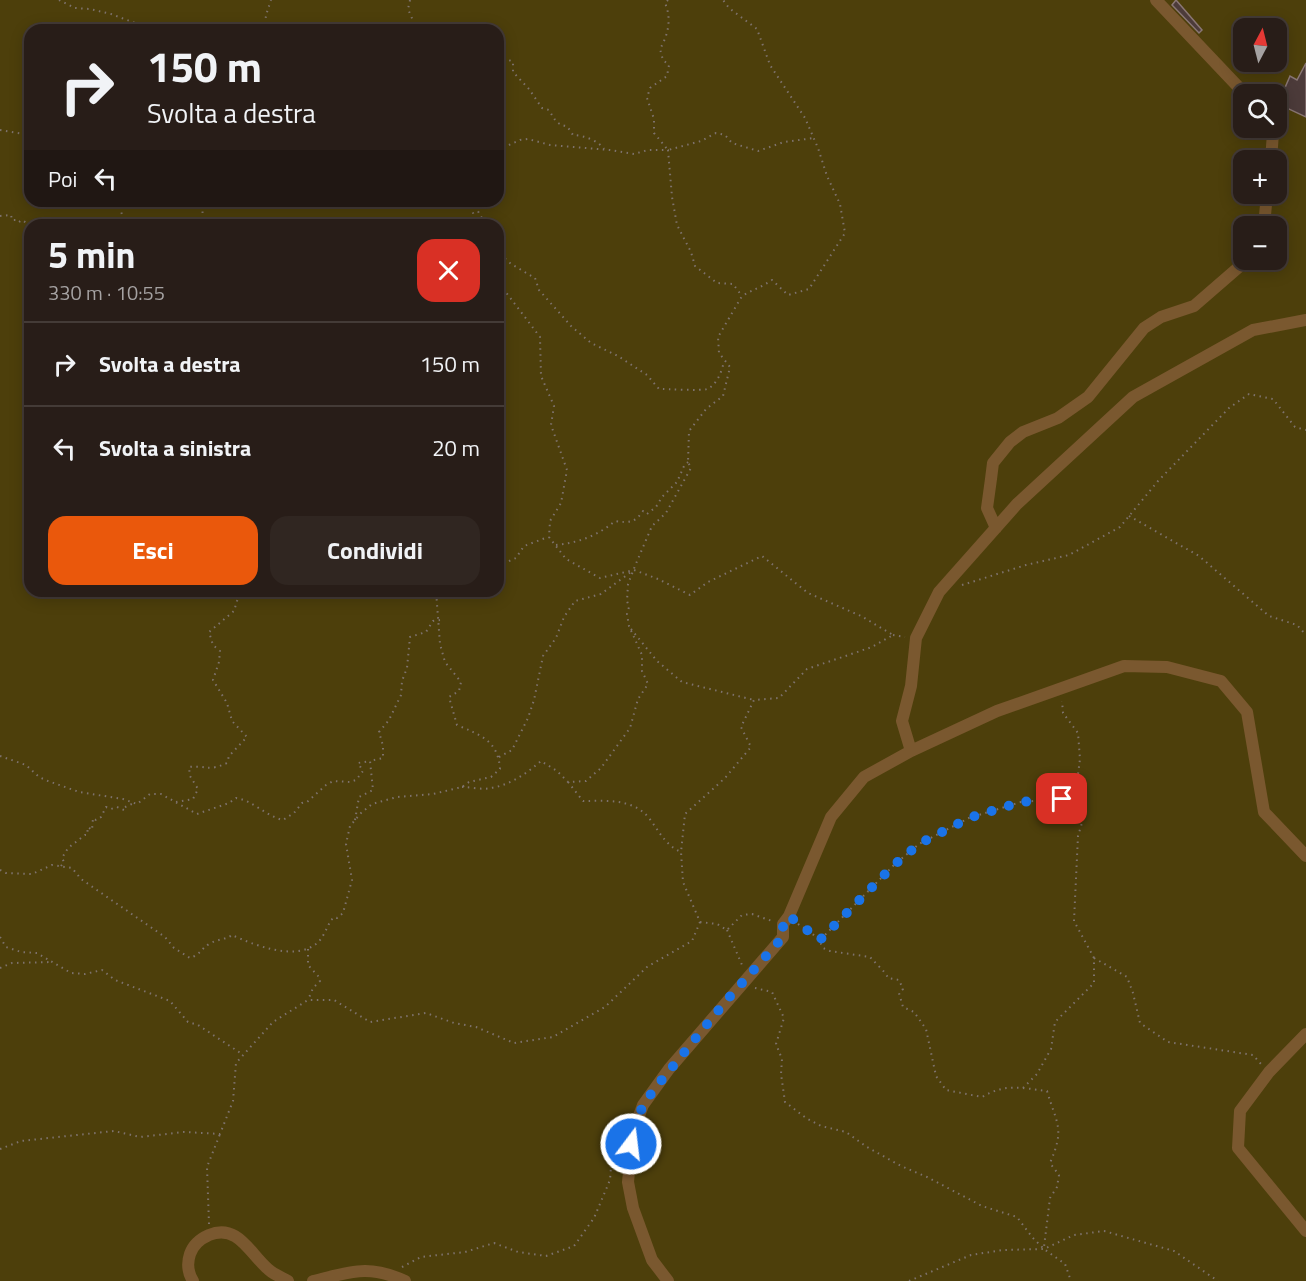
<!DOCTYPE html>
<html lang="it">
<meta charset="utf-8">
<style>
:root{--surface:#281d18;--page:#302621;--text:#f1f3f6;--muted:#a5a2a2;--line:#443b37;--accent:#ea580c}
body{margin:0;font-family:"Titillium Web",sans-serif;background:var(--page);color:var(--text);height:100vh;display:flex;flex-direction:column;font-size:22px;white-space:nowrap}
*{box-sizing:border-box;margin:0}
p{font-size:20px;color:var(--muted)}
.icon{flex:none;width:33px;height:33px;fill:none;stroke:currentColor;stroke-width:2;stroke-linecap:round;stroke-linejoin:round}
.map{position:relative;flex:1;overflow:hidden}
.sheet{position:absolute;left:24px;top:219px;width:480px;height:378px;display:flex;flex-direction:column;background:var(--surface);border-radius:18px;box-shadow:0 3px 15px #0003,0 0 0 2px var(--line)}
.sheet>*{flex:none}
.top-card{position:absolute;left:24px;top:24px;width:480px;height:183px;border-radius:18px;box-shadow:0 3px 15px #0003,0 0 0 2px var(--line);background:#281d18;color:var(--text);overflow:hidden}
.needle{width:39px;rotate:7deg}
.fabs{position:absolute;left:1233px;top:18px;display:grid;gap:12px}
.fabs a{display:grid;place-items:center;width:54px;height:54px;border-radius:12px;background:var(--surface);box-shadow:0 3px 15px #0003,0 0 0 2px var(--line);font-size:30px}
.pin{position:absolute;display:grid;place-items:center;width:51px;height:51px;color:#fff;margin:-26px;border-radius:12px;box-shadow:0 3px 9px #0006}
.me{position:absolute;width:66px;margin:-33px;rotate:15deg;stroke-linejoin:round;filter:drop-shadow(0 0 4px #0008)}
.turn{display:flex;align-items:center;gap:21px;height:126px;padding:0 24px;font-size:27px}
.turn .icon{width:78px;height:78px;stroke-width:2.5}
.turn b{display:block;font-size:42px;line-height:51px}
.then{display:flex;align-items:center;height:57px;padding:0 24px;background:#0003;gap:12px;font-size:22px}
.round{display:grid;place-items:center;flex:none;width:63px;height:63px;border-radius:18px;background:var(--page)}
.headline{display:flex;align-items:center;justify-content:space-between;height:102px;padding:0 24px}
h1{font-size:36px;font-weight:700;line-height:45px}
.primary-button{display:flex;gap:12px;margin-top:auto;padding:12px 24px}
.primary-button a{flex:1;height:69px;border-radius:18px;background:var(--accent);color:#fff;font-size:24px;font-weight:700;line-height:69px;text-align:center}
.primary-button a+a{background:var(--page);color:var(--text)}
ul{padding:0;list-style:none}
li{display:flex;align-items:center;gap:18px;height:84px;padding:0 24px;border-top:2px solid var(--line)}
li div{flex:1}
li b{display:block;font-size:22px}
li em{font-style:normal}
.map>svg:first-child{display:block}
</style>
<div class="map">
<svg width="1306" height="1281" viewBox="0 0 1306 1281">
<rect width="100%" height="100%" fill="#352720"/>
<path fill="#4d3f0b" fill-rule="evenodd" d="M 0,0 L 1306,0 L 1306,1281 L 0,1281 ZM 1244,28 L 1276,28 L 1276,62 L 1244,62 ZM 30,30 L 498,30 L 498,201 L 30,201 ZM 1244,94 L 1276,94 L 1276,128 L 1244,128 ZM 1244,160 L 1276,160 L 1276,194 L 1244,194 ZM 30,225 L 498,225 L 498,591 L 30,591 ZM 1244,226 L 1276,226 L 1276,260 L 1244,260 Z"/>
<path fill="#4c3b3a" stroke="#897674" stroke-width="1.5" d="M 1176,0 L 1202,30 L 1199,33 L 1172,5 Z
M 1306,63 L 1306,117 L 1278,104 L 1290,76 L 1297,80 Z"/>
<g fill="none" stroke-linecap="round" stroke-linejoin="round">
<path stroke="#7e726c" stroke-width="2" stroke-dasharray="1.5 4.5" stroke-linecap="butt" d="M 59,0 L 75,8 L 90,9 L 111,14 L 135,23 L 143,30
M 410,0 L 408,9 L 417,30
M 668,0 L 665,3 C 672,19 668,35 660,49 L 663,60 L 669,65 L 667,76 L 650,88 L 647,98 L 654,119 L 654,133 L 668,150 L 701,141 L 716,133 L 725,135 L 732,143 L 758,151 L 784,142 L 814,138
M 266,30 C 264,17 267,13 271,0
M 498,62 L 507,59 L 513,62 L 513,72 L 529,89 L 542,108 L 549,110 C 554,118 556,125 567,126 L 573,135 C 583,135 599,141 604,149
M 0,130 L 30,135
M 498,150 L 520,140 L 528,139 L 550,145 L 610,150 L 634,154 L 648,150 L 668,150 L 672,197 L 677,225 L 691,252 L 695,266 L 717,283 L 733,284 L 742,296
M 118,201 L 125,225
M 469,201 L 477,225
M 472,201 L 486,225
M 0,216 L 11,215 L 12,220 L 17,220 L 19,222 L 22,220 L 30,225
M 31,225 L 37,225
M 202,225 L 203,201
M 498,249 L 502,256 L 511,264 L 535,278 L 539,290 L 571,326 L 591,343 L 618,356 L 647,375 L 659,389 C 667,389 702,391 707,389 C 717,385 722,371 724,361
M 1129,516 L 1199,556 L 1269,616 L 1297,625 L 1306,635
M 556,545 C 578,543 599,535 615,521 C 629,523 635,523 643,511 L 647,514 L 656,507 L 662,497 L 677,482 L 684,466 L 688,462
M 498,566 L 516,558 L 524,546 L 548,537
M 962,585 L 1026,565 L 1069,555 L 1120,527 L 1158,481 L 1229,408 L 1249,394 L 1273,399 L 1295,427 L 1306,430
M 631,629 L 657,661 L 682,682 L 754,700
M 893,635 L 905,637
M 0,756 L 26,765 L 39,777 L 48,781 L 79,792 L 123,799 L 137,804 L 150,794 L 161,794 L 197,814 L 229,803 L 236,798 C 252,800 266,816 283,820 L 294,813 L 302,803 L 307,802 L 326,785 L 333,781 L 350,782 L 356,780 L 363,771 L 358,763 L 370,761
M 499,757 L 512,750 L 528,718 L 534,700 L 543,656 L 556,638 L 564,617 L 575,601 L 601,594 L 631,572
M 568,782 L 583,801 C 605,801 633,798 649,818 C 659,831 665,845 681,852
M 462,787 C 471,787 482,790 491,788 C 510,785 526,774 541,761 L 557,771 L 568,782 L 586,781 L 601,768 L 630,728 L 638,699 L 648,684 L 642,671 L 642,655 L 629,626 L 627,614 L 629,607 L 627,601 L 628,584 L 635,566 L 652,526 L 666,513 L 691,468 L 688,462 L 689,431 L 706,409 L 723,396 L 730,367 L 719,353 L 718,337 L 742,296 C 752,290 762,287 772,280 L 788,295 L 809,289 L 845,233 L 840,204 L 827,176 L 818,148 L 805,118 L 770,65 L 757,29 L 729,8 L 723,0
M 176,802 L 193,799 L 198,789 L 190,776 L 189,767 C 206,765 208,772 227,763 L 229,756 L 247,737 L 232,721 L 227,703 L 213,680 L 219,662 L 220,651 L 213,645 L 209,632 L 234,611 L 240,591
M 355,820 L 359,797 L 373,790 L 370,761 L 383,758 L 383,746 L 379,732 L 389,720 L 401,695 L 402,681 L 407,668 L 410,637 L 426,632 L 433,621 L 440,620
M 61,866 L 64,862 L 62,858 L 68,848 L 85,835 L 87,835 L 88,827 L 92,830 L 93,818 L 96,820 L 101,817 L 106,807 L 111,809 L 117,807 L 124,810 L 123,808 L 134,803
M 0,870 L 6,873 L 32,874 L 52,865 L 72,868 L 81,879 L 165,937 L 174,948 L 190,958 C 201,954 201,949 209,944 C 217,939 225,940 232,935 C 254,945 294,961 316,944 C 323,939 327,927 331,920 L 335,917 L 337,918 L 343,913 L 352,880 L 346,844 L 350,826 L 361,813 L 372,804 L 397,797 L 433,794 L 462,787 L 469,782 L 491,777 L 500,769 C 498,740 480,735 457,725 L 449,697 L 459,691 L 461,682 L 445,662 L 440,644 L 436,591
M 700,922 L 717,924 L 727,930 L 742,915 L 752,914 L 772,921
M 798,924 C 809,931 818,936 823,948 L 830,951 L 870,957 C 876,964 885,971 888,978 L 899,980 L 903,989 L 899,993 L 903,1007 L 914,1012 L 926,1029 L 936,1076 L 946,1090 L 982,1097 C 1006,1083 1021,1088 1047,1091 C 1057,1125 1065,1128 1050,1163 L 1059,1175 L 1057,1187 L 1050,1198 L 1044,1247
M 727,930 L 742,965
M 0,937 L 6,947 L 21,952 L 37,953 L 71,973 L 85,974 L 102,970 L 115,980 L 170,1001 L 188,1022 L 198,1025 L 242,1054
M 821,939 L 894,865 L 919,844 L 969,818 L 1021,802 L 1062,799 L 1085,813
M 308,949 L 308,965 L 319,977 L 320,981 L 313,988 L 308,1000
M 1094,958 L 1127,977 L 1133,993 L 1140,1023 L 1168,1042 L 1253,1055 L 1261,1064
M 0,968 L 12,963 L 53,962
M 755,988 L 772,992 L 784,1018 L 776,1044 L 782,1059 L 781,1074 L 785,1102 L 806,1118 L 821,1126 L 846,1132 L 867,1147 L 901,1166 L 927,1177 L 982,1206 L 1017,1217 L 1032,1237 L 1044,1249 L 1065,1264 L 1071,1281
M 1023,1088 L 1037,1074 L 1051,1049 L 1055,1022 L 1094,983 L 1094,958 L 1074,921 L 1078,836 L 1085,813 L 1076,790 L 1080,759 L 1078,733 L 1063,713 L 1062,701
M 0,1149 L 21,1141 L 114,1131 L 140,1137 L 184,1132 L 220,1134 L 233,1101 L 236,1063 L 273,1022 L 308,1000 L 334,1000 L 370,1022 L 426,1013 L 454,1023 L 476,1027 L 514,1043 L 553,1037 L 605,1007 L 647,967 L 692,941 L 700,922 L 683,882 L 681,852 L 685,814 L 725,778 L 751,747 L 741,727 L 754,700 L 779,698 L 807,669 L 872,647 L 893,635 L 861,616 L 808,593 L 762,556 L 708,582 L 690,595 L 658,579 L 634,570 L 600,578 L 566,559 L 549,537 L 550,521 L 561,503 L 567,470 L 551,425 L 554,406 L 541,376 L 540,337 L 505,291 L 498,279
M 209,1224 L 207,1167 L 220,1134
M 402,1267 L 421,1257 L 465,1252 L 494,1243 L 518,1252 L 546,1256 L 574,1246 L 594,1218 L 610,1180 L 612,1153 L 620,1134
M 909,1281 L 971,1255 L 1003,1250 L 1044,1249 L 1074,1235 L 1104,1231 L 1174,1251 L 1218,1281"/>
<path stroke="#7a582f" stroke-width="12" d="M 1156,0 L 1245,94
M 1270,128 L 1273,133 L 1271,160
M 1264,226 L 1267,194
M 996,528 L 987,508 L 991,479 L 993,463 L 1010,442 L 1023,432 L 1058,418 L 1088,397 L 1144,328 L 1161,317 L 1194,306 L 1247,260
M 911,751 L 902,721 L 911,686 L 916,638 L 939,592 L 1017,504 L 1133,397 L 1253,330 L 1306,320
M 1306,1034 L 1269,1072 L 1240,1111 L 1238,1148 L 1306,1231
M 193,1281 C 188,1273 187,1263 190,1254 C 193,1245 200,1239 209,1235 C 238,1223 250,1254 268,1269 C 273,1274 281,1277 288,1281
M 313,1281 C 351,1272 368,1264 405,1281
M 668,1281 L 652,1260 L 633,1208 L 628,1182 L 633,1132 L 643,1105 L 669,1069 L 783,937 L 783,924 L 789,916 L 831,817 L 864,777 L 911,751 L 997,711 L 1124,666 L 1167,667 L 1221,681 L 1247,712 L 1264,812 L 1306,856"/>
</g>
<g fill="none" stroke-linecap="round" stroke-linejoin="round">
<path stroke="#1a73e8" stroke-width="10" stroke-dasharray="0 18" d="M 631,1144 L 633,1132 L 643,1105 L 656,1087 L 726,1001 L 783,937 L 783,924 L 789,916 L 820,940 L 894,865 L 919,844 L 969,818 L 1021,802 L 1062,799"/>
</g>
</svg>
<div class="fabs">
<a><svg class="needle" viewBox="-14 -14 28 28"><path d="M0-13l5 13h-10z" fill="#e53935"/><path d="M0 13l5-13h-10z" fill="#a5a2a2"/></svg></a>
<a><svg class="icon" aria-label="search" viewBox="0 0 24 24"><circle cx="10" cy="10" r="6"/><path d="M15 15l6 6"/></svg></a>
<a>+</a>
<a>−</a>
</div>
<div class="pin" style="left:1062px;top:799px;background:#d93025"><svg class="icon" aria-label="arrive" viewBox="0 0 24 24"><path d="M6 21V4h12l-3 4 3 4H6"/></svg></div>
<svg class="me" style="left:631px;top:1144px" viewBox="-20 -20 40 40"><circle r="17" fill="#1a73e8" stroke="#fff" stroke-width="3"/><path d="M0-11L8 9 0 5-8 9z" fill="#fff"/></svg>
<div class="top-card">
<div class="turn"><svg class="icon" aria-label="right" viewBox="0 0 24 24"><path d="M7 20v-9h11M14 6l5 5-5 5"/></svg><div><b>150 m</b>Svolta a destra</div></div>
<div class="then">Poi<svg class="icon" aria-label="left" viewBox="0 0 24 24"><path d="M17 20v-9H6M10 6l-5 5 5 5"/></svg></div>
</div>
<section class="sheet">
<div class="headline"><div><h1>5 min</h1><p>330 m · 10:55</p></div><a class="round" style="background:#d93025;color:#fff"><svg class="icon" aria-label="close" viewBox="0 0 24 24"><path d="M6 6l12 12M18 6L6 18"/></svg></a></div>
<ul>
<li><svg class="icon" aria-label="right" viewBox="0 0 24 24"><path d="M7 20v-9h11M14 6l5 5-5 5"/></svg><div><b>Svolta a destra</b></div><em>150 m</em></li>
<li><svg class="icon" aria-label="left" viewBox="0 0 24 24"><path d="M17 20v-9H6M10 6l-5 5 5 5"/></svg><div><b>Svolta a sinistra</b></div><em>20 m</em></li>
</ul>
<div class="primary-button"><a>Esci</a><a>Condividi</a></div>
</section>
</div>
